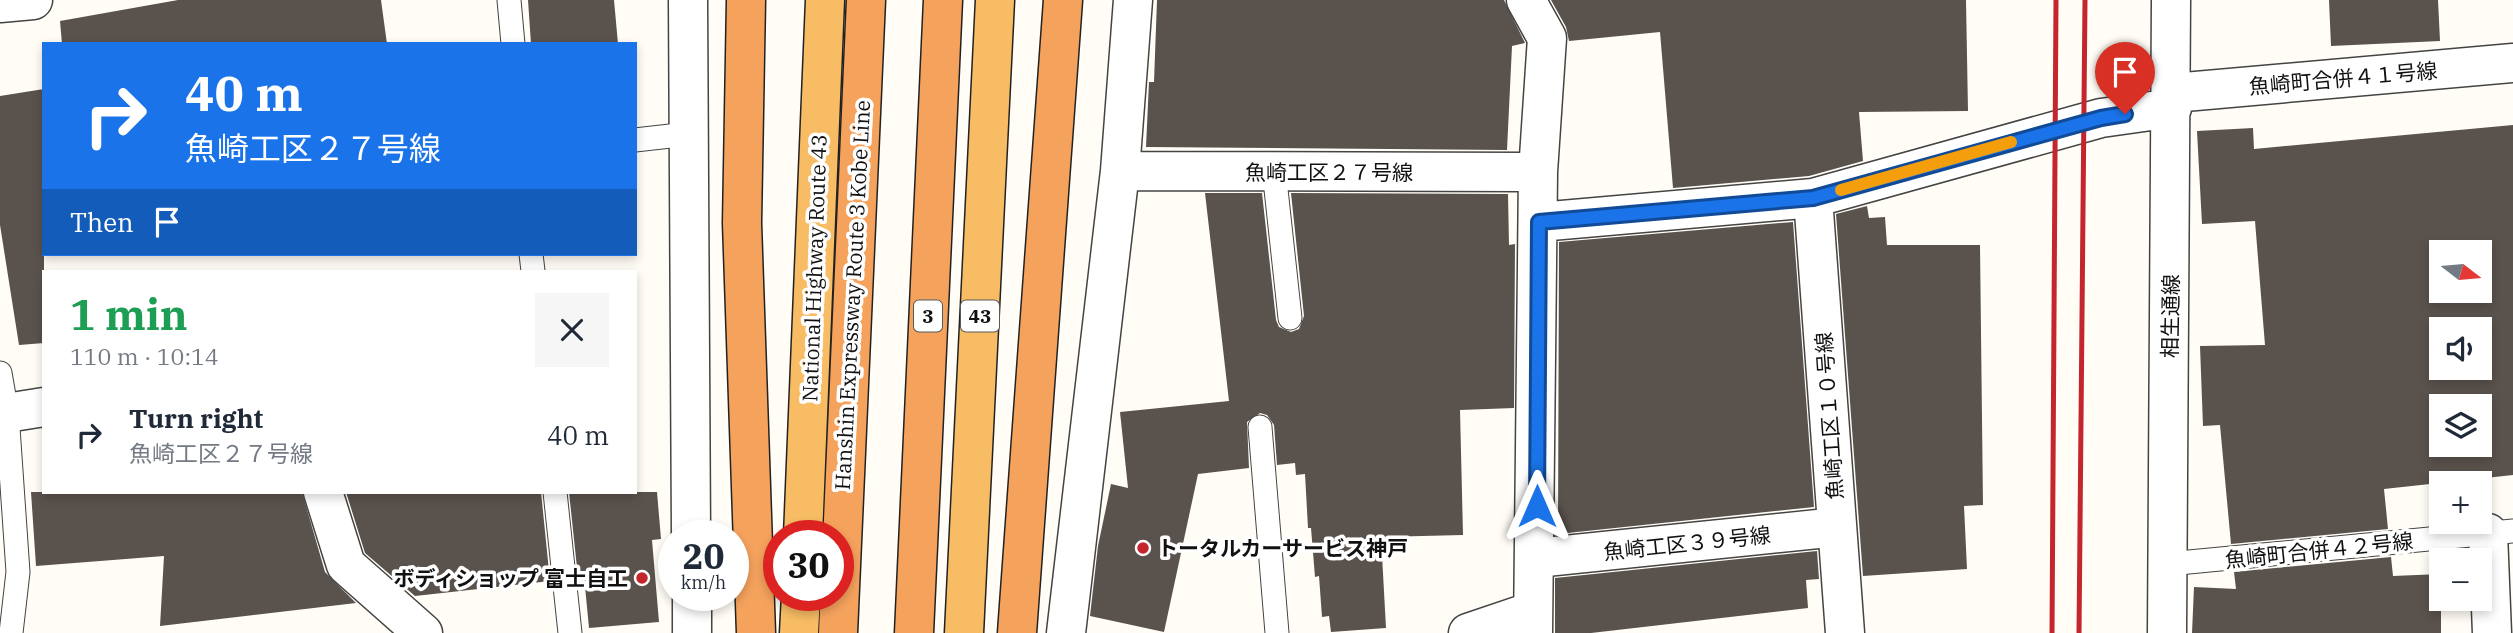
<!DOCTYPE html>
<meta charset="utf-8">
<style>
:root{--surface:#fff;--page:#f6f6f7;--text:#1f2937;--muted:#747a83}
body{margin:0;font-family:"IBM Plex Serif","Noto Sans JP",serif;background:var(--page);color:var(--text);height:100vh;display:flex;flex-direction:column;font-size:26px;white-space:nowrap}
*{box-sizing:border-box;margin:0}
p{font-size:23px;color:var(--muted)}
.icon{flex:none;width:38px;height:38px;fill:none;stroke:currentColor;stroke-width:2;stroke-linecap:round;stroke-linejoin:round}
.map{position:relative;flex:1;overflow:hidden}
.panel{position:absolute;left:42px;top:270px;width:595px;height:224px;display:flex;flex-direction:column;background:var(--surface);border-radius:0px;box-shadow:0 4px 10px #0003}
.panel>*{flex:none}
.hud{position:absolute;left:42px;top:42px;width:595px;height:214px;border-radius:0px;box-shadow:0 4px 10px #0003;background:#1a73e8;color:#fff;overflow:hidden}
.needle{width:46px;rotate:106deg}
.fabs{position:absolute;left:2429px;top:240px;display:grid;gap:14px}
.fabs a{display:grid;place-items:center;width:63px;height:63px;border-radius:0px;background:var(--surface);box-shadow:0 4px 10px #0003;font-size:35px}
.speed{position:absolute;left:658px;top:520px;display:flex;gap:14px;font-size:35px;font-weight:700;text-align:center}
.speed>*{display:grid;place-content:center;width:91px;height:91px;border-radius:50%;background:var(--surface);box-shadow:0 4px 10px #0003;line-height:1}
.speed small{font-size:18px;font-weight:400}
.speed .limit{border:10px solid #d22;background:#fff;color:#111}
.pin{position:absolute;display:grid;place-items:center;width:60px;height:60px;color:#fff;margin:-72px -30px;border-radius:50% 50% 50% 0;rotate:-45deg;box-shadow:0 0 7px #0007}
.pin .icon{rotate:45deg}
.me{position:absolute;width:77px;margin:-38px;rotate:0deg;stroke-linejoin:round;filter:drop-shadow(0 0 5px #0008)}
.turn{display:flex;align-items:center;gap:24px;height:147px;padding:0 28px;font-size:32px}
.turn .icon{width:91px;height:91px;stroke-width:2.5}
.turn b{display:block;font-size:49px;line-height:60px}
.then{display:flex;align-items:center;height:66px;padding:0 28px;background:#0003;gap:14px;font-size:26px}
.round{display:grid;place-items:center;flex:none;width:74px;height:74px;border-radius:0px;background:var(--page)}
.summary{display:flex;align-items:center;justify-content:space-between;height:119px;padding:0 28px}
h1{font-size:42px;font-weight:800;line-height:52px;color:#1e9e55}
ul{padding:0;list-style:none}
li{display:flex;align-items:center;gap:21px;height:91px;padding:0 28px}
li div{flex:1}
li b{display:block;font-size:26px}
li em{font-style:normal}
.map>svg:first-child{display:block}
</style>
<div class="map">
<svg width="2513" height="633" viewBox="0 0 2513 633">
<rect width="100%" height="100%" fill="#fffdf5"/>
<path fill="#5a524d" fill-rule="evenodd" d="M 178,0 L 381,0 L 387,44 L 62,44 L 60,21 Z
M 528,0 L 614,0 L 618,44 L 531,44 Z
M 1157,0 L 1504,0 L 1525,43 L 1512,46 L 1507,150 L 1146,147 L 1149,82 L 1154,82 Z
M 1551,0 L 1966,0 L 1968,111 L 1859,112 L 1863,161 L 1809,176 L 1673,188 L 1660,32 L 1569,41 L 1566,27 Z
M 2329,0 L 2438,0 L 2440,41 L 2331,46 Z
M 44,89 L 44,343 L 19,345 L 0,225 L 0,96 Z
M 2513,125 L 2513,475 L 2384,489 L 2388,529 L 2231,544 L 2220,425 L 2203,426 L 2200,346 L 2265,345 L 2255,221 L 2202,224 L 2197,131 L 2253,128 L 2254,149 ZM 2441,252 L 2480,252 L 2480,290 L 2441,290 ZM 2441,329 L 2480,329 L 2480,368 L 2441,368 ZM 2441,406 L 2480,406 L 2480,444 L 2441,444 Z
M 1205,193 L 1262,193 L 1276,320 L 1279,327 L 1291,332 L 1299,329 L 1304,316 L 1291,193 L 1508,194 L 1509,245 L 1515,244 L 1514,408 L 1460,410 L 1463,535 L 1381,537 L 1386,628 L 1331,632 L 1329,616 L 1322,617 L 1319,576 L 1315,577 L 1311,528 L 1308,528 L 1305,474 L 1296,475 L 1295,463 L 1277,465 L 1274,425 L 1267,415 L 1260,413 L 1247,422 L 1249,468 L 1198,474 L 1164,632 L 1090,616 L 1098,546 L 1111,484 L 1128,488 L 1120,412 L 1229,401 Z
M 1867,206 L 1869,218 L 1885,217 L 1887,245 L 1980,245 L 1983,505 L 1964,506 L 1967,569 L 1863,576 L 1836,214 Z
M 1793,222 L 1814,507 L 1558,534 L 1559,242 Z
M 31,492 L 302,492 L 325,572 L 356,603 L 160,626 L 164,556 L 36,566 Z
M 346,492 L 541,492 L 550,581 L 415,596 L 365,553 Z
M 569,492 L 657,492 L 661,539 L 652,540 L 659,622 L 589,628 L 584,576 L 578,577 Z
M 1817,551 L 1819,579 L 1806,580 L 1808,608 L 1591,633 L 1555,633 L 1555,578 Z
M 2391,557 L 2393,576 L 2441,574 L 2441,633 L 2192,633 L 2194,587 L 2236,589 L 2234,572 Z"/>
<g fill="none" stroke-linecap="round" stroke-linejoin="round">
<defs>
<path id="service" d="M 509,0 L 513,44
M 635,140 L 688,134
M 1274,171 L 1290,318
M 531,254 L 533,271
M 0,373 L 7,413 L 18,572 L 11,633
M 1260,427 L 1277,633
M 555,492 L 570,633
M 2168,564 L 2513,531"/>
<path id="minor" d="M 688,0 L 691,536
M 1526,0 L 1547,38 L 1538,172 L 1533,633
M 0,3 L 33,0
M 2173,93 L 2513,63
M 1120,171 L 1538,172
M 1813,198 L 1845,633
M 1539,222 L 1813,198 L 2101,118 L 2172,108
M 0,414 L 44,407
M 323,492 L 346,565 L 423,633
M 2488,533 L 2492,633
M 1536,558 L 1837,527
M 692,595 L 692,633
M 1066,633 L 1120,171 L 1133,0
M 1468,633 L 1533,611
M 2167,633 L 2171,0"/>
<path id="trunk" d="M 803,536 L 825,0
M 799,633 L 801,595
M 964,633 L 995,0"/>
<path id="motorway" d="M 746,0 L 742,223 L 756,633
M 838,633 L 866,0
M 914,633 L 943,0
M 1017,633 L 1063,0"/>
</defs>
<use href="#service" stroke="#444" stroke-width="25"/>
<use href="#minor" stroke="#444" stroke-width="41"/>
<use href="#trunk" stroke="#222" stroke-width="41"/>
<use href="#motorway" stroke="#222" stroke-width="41"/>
<use href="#service" stroke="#fff" stroke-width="23"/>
<use href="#minor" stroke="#fff" stroke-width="38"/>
<use href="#trunk" stroke="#f7bc64" stroke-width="38"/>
<use href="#motorway" stroke="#f5a25d" stroke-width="38"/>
<path stroke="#c4262e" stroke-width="5" d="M 2052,633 L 2056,0
M 2079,633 L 2085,0"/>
</g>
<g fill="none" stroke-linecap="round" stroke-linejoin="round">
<defs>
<path id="route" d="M 1537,506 L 1539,222 L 1813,198 L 2101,118 L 2125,114"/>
</defs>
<use href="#route" stroke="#114b97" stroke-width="18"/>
<use href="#route" stroke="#1a73e8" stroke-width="12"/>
<path stroke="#f59e0b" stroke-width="12" d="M 1841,190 L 2011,142"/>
</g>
<g fill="#c4262e" stroke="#fff" stroke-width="2.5">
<circle cx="1143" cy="548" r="7"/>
<circle cx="642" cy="578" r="7"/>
</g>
<g text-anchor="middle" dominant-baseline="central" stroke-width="7" stroke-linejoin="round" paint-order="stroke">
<g fill="#fff" stroke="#585858" stroke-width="2">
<rect x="914" y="300.5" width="28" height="31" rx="5"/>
<rect x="961" y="300.5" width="38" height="31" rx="5"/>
</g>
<g font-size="19" font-weight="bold" fill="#111">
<text x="928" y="316">3</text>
<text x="980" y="316">43</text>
</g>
<g font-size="21" fill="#111" stroke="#fff">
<text transform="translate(2343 78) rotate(-5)">魚崎町合併４１号線</text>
<text x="1329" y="172">魚崎工区２７号線</text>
<text transform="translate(814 268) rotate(-88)">National Highway Route 43</text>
<text transform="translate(852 295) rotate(-87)">Hanshin Expressway Route 3 Kobe Line</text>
<text transform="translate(2170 316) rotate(-89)">相生通線</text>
<text transform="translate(1829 416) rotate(-94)">魚崎工区１０号線</text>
<text transform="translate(1687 543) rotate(-6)">魚崎工区３９号線</text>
<text transform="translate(2319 550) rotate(-6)">魚崎町合併４２号線</text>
</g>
<g font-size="21" font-weight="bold" fill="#111" stroke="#fff" text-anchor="start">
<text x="1157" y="548">トータルカーサービス神戸</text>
<text x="628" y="578" text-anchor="end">ボディショップ 富士自工</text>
</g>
</g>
</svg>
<div class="fabs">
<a><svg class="needle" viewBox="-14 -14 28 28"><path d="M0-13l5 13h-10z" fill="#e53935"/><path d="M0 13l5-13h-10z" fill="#747a83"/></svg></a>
<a><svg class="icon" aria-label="sound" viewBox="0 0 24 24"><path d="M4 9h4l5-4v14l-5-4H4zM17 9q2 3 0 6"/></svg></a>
<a><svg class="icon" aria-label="layers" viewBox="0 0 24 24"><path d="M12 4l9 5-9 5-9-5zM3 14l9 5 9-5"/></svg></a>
<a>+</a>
<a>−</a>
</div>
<div class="speed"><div>20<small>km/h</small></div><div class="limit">30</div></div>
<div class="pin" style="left:2125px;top:114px;background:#d93025"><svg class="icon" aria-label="arrive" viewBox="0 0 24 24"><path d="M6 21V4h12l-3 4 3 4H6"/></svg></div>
<svg class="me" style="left:1537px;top:506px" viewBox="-20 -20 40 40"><path d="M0-17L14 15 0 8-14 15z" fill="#1a73e8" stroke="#fff" stroke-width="4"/></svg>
<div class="hud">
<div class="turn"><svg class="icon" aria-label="right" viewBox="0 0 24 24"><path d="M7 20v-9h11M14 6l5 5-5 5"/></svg><div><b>40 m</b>魚崎工区２７号線</div></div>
<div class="then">Then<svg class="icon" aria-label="arrive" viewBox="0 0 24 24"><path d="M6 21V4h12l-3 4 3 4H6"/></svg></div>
</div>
<section class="panel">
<div class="summary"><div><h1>1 min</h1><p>110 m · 10:14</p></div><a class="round"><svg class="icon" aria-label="close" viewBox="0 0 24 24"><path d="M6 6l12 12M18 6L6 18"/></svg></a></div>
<ul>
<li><svg class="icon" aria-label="right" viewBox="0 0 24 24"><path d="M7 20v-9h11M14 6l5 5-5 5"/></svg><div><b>Turn right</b><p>魚崎工区２７号線</p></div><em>40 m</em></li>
</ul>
</section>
</div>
